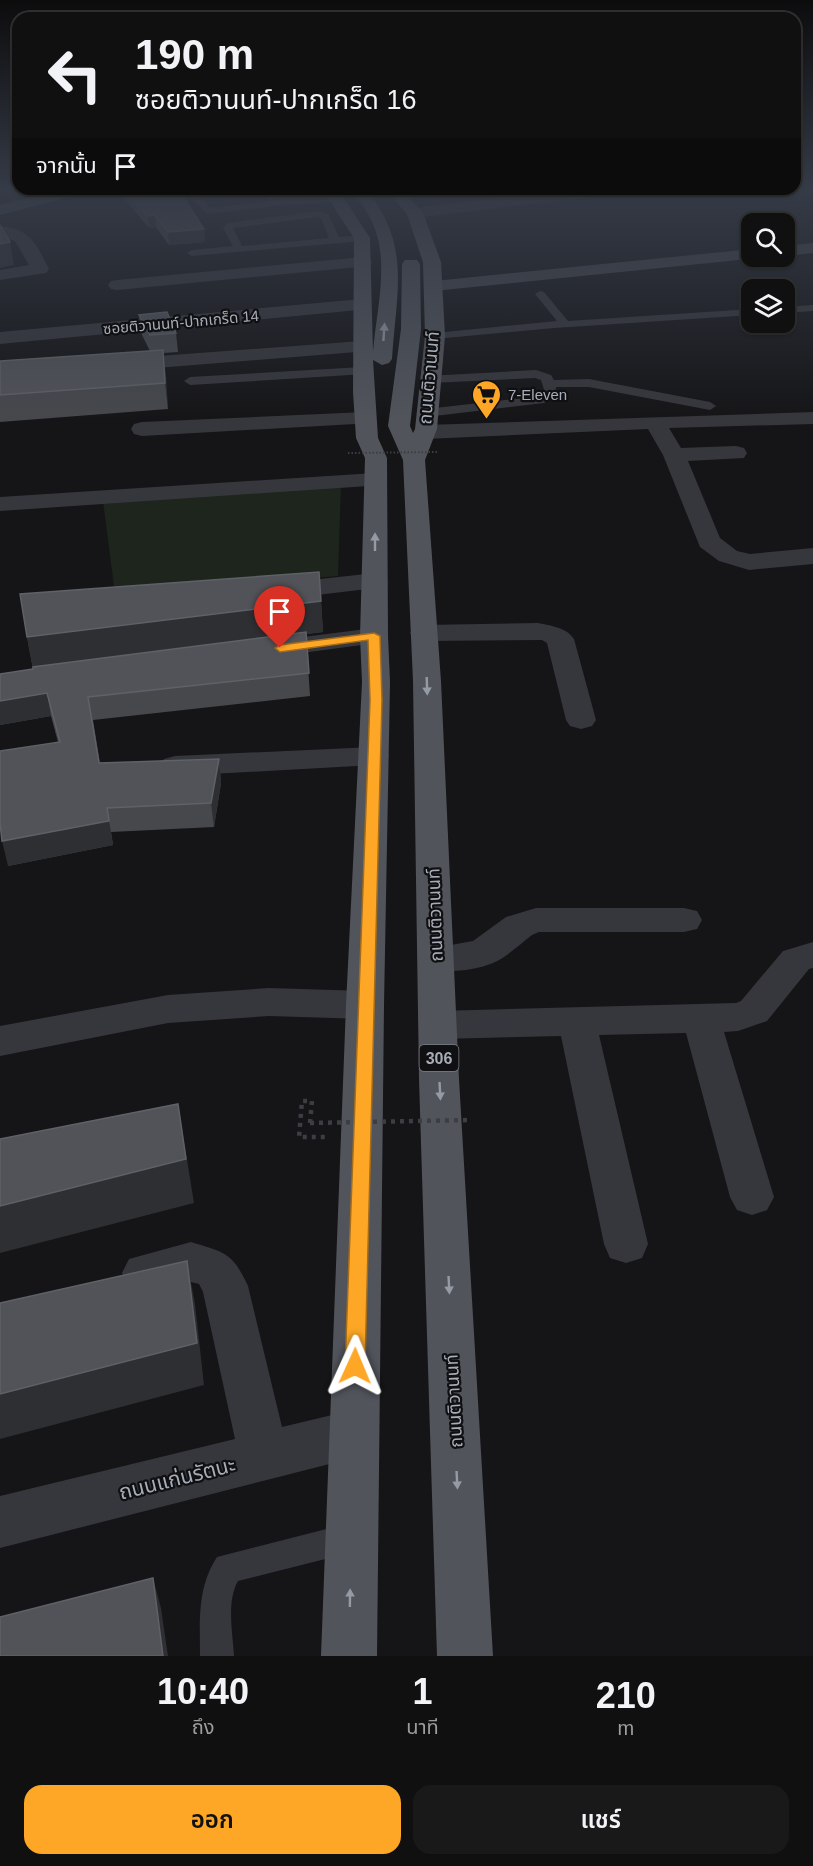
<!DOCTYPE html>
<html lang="th">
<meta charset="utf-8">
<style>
:root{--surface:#101011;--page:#19191a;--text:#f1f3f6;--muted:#9c9d9f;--line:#303031;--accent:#fea726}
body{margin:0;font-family:Helvetica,"Noto Sans Thai",sans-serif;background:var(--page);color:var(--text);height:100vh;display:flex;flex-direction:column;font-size:22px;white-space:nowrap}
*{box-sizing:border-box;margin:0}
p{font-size:20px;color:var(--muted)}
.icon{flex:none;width:33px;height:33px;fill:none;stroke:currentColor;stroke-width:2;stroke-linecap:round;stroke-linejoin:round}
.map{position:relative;height:1656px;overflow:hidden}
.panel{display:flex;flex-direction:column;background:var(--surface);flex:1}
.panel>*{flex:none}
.banner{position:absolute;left:12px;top:12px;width:789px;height:183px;border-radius:18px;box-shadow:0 2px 4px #0004,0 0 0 2px var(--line);background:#101011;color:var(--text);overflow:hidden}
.tools{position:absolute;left:741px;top:213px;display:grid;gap:12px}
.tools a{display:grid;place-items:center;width:54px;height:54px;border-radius:12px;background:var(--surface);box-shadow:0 2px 4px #0004,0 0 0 2px var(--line);font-size:30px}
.pin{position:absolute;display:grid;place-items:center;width:51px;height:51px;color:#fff;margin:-62px -26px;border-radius:50% 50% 50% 0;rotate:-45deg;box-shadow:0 0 6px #0007}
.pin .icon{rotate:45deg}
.me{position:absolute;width:66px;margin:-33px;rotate:1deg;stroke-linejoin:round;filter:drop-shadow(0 0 4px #0008)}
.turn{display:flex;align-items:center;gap:21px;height:126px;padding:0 24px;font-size:27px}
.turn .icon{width:78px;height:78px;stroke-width:2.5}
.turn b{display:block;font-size:42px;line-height:51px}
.then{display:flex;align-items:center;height:57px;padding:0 24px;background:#0003;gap:12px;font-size:22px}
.eta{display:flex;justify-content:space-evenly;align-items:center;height:102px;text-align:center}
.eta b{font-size:36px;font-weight:600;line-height:42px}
.cta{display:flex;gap:12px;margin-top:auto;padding:12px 24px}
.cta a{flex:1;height:69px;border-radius:18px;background:var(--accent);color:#111;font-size:24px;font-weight:600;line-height:69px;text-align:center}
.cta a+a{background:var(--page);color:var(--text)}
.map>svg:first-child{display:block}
</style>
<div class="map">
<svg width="813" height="1656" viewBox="0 0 813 1656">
<rect width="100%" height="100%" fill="#151517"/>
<path fill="#1d251d" d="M 341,484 L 338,576 L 115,594 L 103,501 Z"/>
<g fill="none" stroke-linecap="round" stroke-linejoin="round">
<path stroke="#3c3e43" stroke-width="4.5" stroke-dasharray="4 5" stroke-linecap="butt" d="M 310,1123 L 312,1101 L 302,1101 L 299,1137 L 326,1137"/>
<path fill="#36373c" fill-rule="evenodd" d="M 182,189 L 192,189 L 210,208 L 273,201 L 250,189 L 262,189 L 285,199 L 338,196 L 343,199 L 338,202 L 284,205 L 207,214 Z
M 319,211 L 328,214 L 339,237 L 362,235 L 367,238 L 362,241 L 192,256 L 187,253 L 192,250 L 233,246 L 223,228 L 227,223 ZM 318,217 L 321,218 L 329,238 L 242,246 L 233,228 Z
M 540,291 L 544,292 L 568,321 L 752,309 L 752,315 L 554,328 L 435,339 L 429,336 L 435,333 L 557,321 L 535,294 Z
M 813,305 L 813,311 L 784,313 L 784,307 Z
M 362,367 L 366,368 L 366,374 L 190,385 L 184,381 L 190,377 Z
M 536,370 L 551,375 L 554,380 L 589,379 L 710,402 L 716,406 L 710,410 L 589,387 L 556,387 L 555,397 L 544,403 L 426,417 L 420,413 L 426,409 L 541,396 L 545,393 L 541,380 L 535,378 L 431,383 L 425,379 L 427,376 Z
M 350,1523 L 361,1528 L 366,1539 L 361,1550 L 238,1581 C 226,1602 233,1634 234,1656 L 200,1656 C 200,1620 197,1588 217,1557 Z"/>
<path fill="#36373c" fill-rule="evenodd" d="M 577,189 L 623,189 L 615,194 L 415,218 L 407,213 L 415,208 Z
M 0,226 C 31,229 36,244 49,269 L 46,273 L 0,280 L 0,270 L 29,265 L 15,241 L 0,236 Z
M 363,257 L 369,258 L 372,262 L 369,266 L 117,290 L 111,289 L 108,285 L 111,281 L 117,280 Z
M 362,299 L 369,301 L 371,305 L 369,309 L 0,344 L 0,332 Z
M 362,341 L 369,343 L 372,347 L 369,351 L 119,371 L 112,369 L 109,365 L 112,361 L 119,359 Z
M 365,412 L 373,413 L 376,418 L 373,423 L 142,436 L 134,434 L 131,429 L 134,424 L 142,422 Z
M 813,412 L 813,424 L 669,428 L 681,448 L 736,446 L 744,448 L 747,453 L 744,458 L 688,461 L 720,538 L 737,551 L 750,554 L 813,548 L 813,564 L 749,570 L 719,561 L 700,547 L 663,455 L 648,429 L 425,439 L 417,437 L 414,432 L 417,427 L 425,425 Z
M 375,473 L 383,475 L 387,480 L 383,485 L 0,511 L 0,497 Z
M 375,573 L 384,575 L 388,581 L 384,587 L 275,600 L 266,598 L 262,592 L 266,586 L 275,584 Z
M 538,623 C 551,626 566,627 574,639 L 596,720 L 592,726 L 581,729 L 570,726 L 566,720 L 547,643 L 542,640 L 424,641 L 414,639 L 410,633 L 414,627 L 424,625 Z
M 374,628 L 384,630 L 388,636 L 384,642 L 264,658 L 254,656 L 250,650 L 254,644 L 264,642 Z
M 374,747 L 385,749 L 389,756 L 385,763 L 374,765 L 175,776 L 164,773 L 159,766 L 164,759 L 175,756 Z
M 536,908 L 684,908 L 697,911 L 702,920 L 697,929 L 684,932 L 539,932 L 532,935 C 520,944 507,957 493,963 C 474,971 443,974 423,968 L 418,959 L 423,950 L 473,941 L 506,917 Z
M 813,942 L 813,968 L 809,969 L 767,1021 L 738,1031 L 724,1032 L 774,1197 L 767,1210 L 752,1215 L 737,1210 L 730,1197 L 686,1033 L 599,1035 L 648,1244 L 642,1258 L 626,1263 L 610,1258 L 604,1244 L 561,1036 L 438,1039 L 424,1035 L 419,1025 L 424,1015 L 438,1011 L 736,1003 L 741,1001 L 783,951 Z
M 269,988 L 365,991 L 378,995 L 384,1005 L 378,1015 L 365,1019 L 269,1016 L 168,1023 L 0,1056 L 0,1026 L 168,995 Z
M 191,1242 C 226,1253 232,1252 248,1286 L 282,1427 L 353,1410 L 371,1417 L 378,1434 L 371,1451 L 353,1458 L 0,1548 L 0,1496 L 235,1439 L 203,1292 L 199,1284 L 191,1282 L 145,1293 L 129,1287 L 122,1273 L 129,1259 Z"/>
<path fill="#43464c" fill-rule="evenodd" d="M 813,243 L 813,253 L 784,256 L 784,246 Z
M 752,249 L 752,256 L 758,258 L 434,291 L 428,290 L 425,286 L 428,282 L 434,281 Z"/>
<path fill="#51545b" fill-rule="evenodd" d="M 65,189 L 91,189 L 88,192 L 0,215 L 0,205 Z
M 322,189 L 338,189 L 370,238 L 373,352 C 376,312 390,262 373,224 C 368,211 358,200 350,189 L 366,189 C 412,245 396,293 392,359 L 389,363 L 382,365 L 373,360 L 378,438 L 387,458 L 388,636 L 390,682 L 384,1005 L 377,1656 L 321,1656 L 346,1005 L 362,682 L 360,636 L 365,458 L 356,438 L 353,392 L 354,238 Z
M 385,189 L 401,189 L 423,213 L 441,262 L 445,336 L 437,429 L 425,460 L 441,681 L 459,1079 L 493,1656 L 437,1656 L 419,1079 L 413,681 L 403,460 L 388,426 L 401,329 L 402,264 L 405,260 L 417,260 L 420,264 L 421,329 L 410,426 L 413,433 L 415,429 L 425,336 L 423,262 L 407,214 Z"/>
<path stroke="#3c3e43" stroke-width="2" stroke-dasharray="1.5 2" stroke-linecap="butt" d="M 348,453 L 438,452"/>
<path stroke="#3c3e43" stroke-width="4.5" stroke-dasharray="4 5" stroke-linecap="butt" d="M 310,1123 L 470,1120"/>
</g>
<path fill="#46484c" d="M 118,189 L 178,189 L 204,229 L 205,242 L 169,245 L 156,227 L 149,228 L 119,192 Z
M 139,315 L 176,333 L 178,352 L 163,353 L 168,409 L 0,422 L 0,361 L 150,351 L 141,333 Z
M 321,601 L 323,632 L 306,634 L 310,696 L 93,720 L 100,763 L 219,759 L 221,783 L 214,827 L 111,832 L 113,845 L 8,866 L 58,742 L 51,716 L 0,725 L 0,674 L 33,669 L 27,637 Z"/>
<path fill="#2e2f32" d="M 155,215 L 156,227 L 149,228 L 148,216 Z
M 204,229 L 205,242 L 169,245 L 168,232 Z
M 10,242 L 14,265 L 0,268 L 0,244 Z
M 163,350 L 166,376 L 168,409 L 165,383 Z
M 321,601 L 323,632 L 33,669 L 27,637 Z
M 47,693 L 51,716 L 0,725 L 0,701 Z
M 219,759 L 221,783 L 214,827 L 211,803 Z
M 107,808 L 113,845 L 8,866 L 2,841 Z
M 178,1104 L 194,1203 L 0,1253 L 0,1206 Z
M 187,1261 L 195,1304 L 204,1385 L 0,1439 L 0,1394 Z
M 153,1578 L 161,1608 L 168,1656 L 163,1656 Z"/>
<path fill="#515358" stroke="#5e6167" stroke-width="1.5" d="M 124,189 L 178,189 L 204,229 L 168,232 L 155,215 L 148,216 Z
M 0,225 L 10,242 L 0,244 Z
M 167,312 L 176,333 L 150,335 L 139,315 Z
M 163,350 L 165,383 L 0,395 L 0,361 Z
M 319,572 L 321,601 L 27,637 L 20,594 Z
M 306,632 L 309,673 L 88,697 L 99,763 L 219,759 L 211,803 L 107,808 L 109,821 L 2,841 L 0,823 L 0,751 L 60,742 L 47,693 L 0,701 L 0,674 L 33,669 L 33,667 Z
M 178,1104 L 186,1159 L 0,1206 L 0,1139 Z
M 187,1261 L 197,1343 L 0,1394 L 0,1303 Z
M 153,1578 L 163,1656 L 0,1656 L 0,1617 Z"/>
<defs><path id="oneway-solid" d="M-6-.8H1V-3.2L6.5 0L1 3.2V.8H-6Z" transform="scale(1.5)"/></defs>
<g fill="#959ba5">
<use href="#oneway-solid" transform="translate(384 332) rotate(-86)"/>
<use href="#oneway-solid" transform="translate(375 542) rotate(-90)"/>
<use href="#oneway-solid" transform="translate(427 686) rotate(88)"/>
<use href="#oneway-solid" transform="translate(440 1091) rotate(87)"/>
<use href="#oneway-solid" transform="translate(449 1285) rotate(87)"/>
<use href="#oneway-solid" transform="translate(457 1480) rotate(87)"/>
<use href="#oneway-solid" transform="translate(350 1598) rotate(-89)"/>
</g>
<linearGradient id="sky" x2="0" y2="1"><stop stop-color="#0c0c0d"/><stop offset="0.45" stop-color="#353b47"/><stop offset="1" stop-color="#353b47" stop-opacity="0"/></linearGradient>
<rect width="813" height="421" fill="url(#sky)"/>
<path fill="#fea726" stroke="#a56d19" stroke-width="1.5" d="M 374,633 L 380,636 L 382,700 L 365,1366 L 362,1372 L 355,1375 L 348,1372 L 345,1366 L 370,700 L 368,640 L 280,652 L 275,648 L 280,645 Z"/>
<defs>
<symbol id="supermarket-pin" viewBox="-11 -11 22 30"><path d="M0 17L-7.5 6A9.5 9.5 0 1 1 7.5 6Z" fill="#fea726" stroke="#101012"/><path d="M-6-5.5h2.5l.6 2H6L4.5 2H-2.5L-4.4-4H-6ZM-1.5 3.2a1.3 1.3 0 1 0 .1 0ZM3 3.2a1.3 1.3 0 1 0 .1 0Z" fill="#111"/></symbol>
</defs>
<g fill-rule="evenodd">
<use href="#supermarket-pin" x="470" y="378" width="33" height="45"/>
</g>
<g text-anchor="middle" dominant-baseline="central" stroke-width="4.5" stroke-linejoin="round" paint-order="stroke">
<g font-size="15" fill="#a6adb8" stroke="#101012">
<text transform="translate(181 322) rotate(-5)">ซอยติวานนท์-ปากเกร็ด 14</text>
</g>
<g font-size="15" fill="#a6adb8" stroke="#101012" text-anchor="start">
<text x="508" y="394">7-Eleven</text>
</g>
<rect fill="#101012" stroke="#797e86" stroke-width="1.5" x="419.5" y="1045" width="39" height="26" rx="4.5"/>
<g font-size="16" font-weight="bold" fill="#a6adb8">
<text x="439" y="1058">306</text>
</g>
<g font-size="18" fill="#a6adb8" stroke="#101012">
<text transform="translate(429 378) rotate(-85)">ถนนติวานนท์</text>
<text transform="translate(435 915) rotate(-92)">ถนนติวานนท์</text>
<text transform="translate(454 1401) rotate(-93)">ถนนติวานนท์</text>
</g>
<g font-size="21" fill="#a6adb8" stroke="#101012">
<text transform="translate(177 1478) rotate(-14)">ถนนแก่นรัตนะ</text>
</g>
</g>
</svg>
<div class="tools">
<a><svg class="icon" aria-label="search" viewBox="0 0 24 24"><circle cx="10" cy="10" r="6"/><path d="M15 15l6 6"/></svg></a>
<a><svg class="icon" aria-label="layers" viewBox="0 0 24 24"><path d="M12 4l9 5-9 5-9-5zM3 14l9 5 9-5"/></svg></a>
</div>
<div class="pin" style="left:280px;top:648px;background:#d93025"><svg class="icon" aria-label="arrive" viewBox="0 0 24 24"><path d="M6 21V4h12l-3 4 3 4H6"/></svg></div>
<svg class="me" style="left:355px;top:1366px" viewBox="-20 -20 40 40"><path d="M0-17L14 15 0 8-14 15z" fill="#fea726" stroke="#fff" stroke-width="4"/></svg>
<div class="banner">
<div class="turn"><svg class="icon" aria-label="left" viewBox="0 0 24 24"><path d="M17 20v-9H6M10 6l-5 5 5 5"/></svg><div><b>190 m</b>ซอยติวานนท์-ปากเกร็ด 16</div></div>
<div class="then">จากนั้น<svg class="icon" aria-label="arrive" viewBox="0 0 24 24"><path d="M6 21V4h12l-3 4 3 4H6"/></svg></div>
</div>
</div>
<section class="panel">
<div class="eta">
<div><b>10:40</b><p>ถึง</p></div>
<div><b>1</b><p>นาที</p></div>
<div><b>210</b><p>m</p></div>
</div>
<div class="cta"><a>ออก</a><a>แชร์</a></div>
</section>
